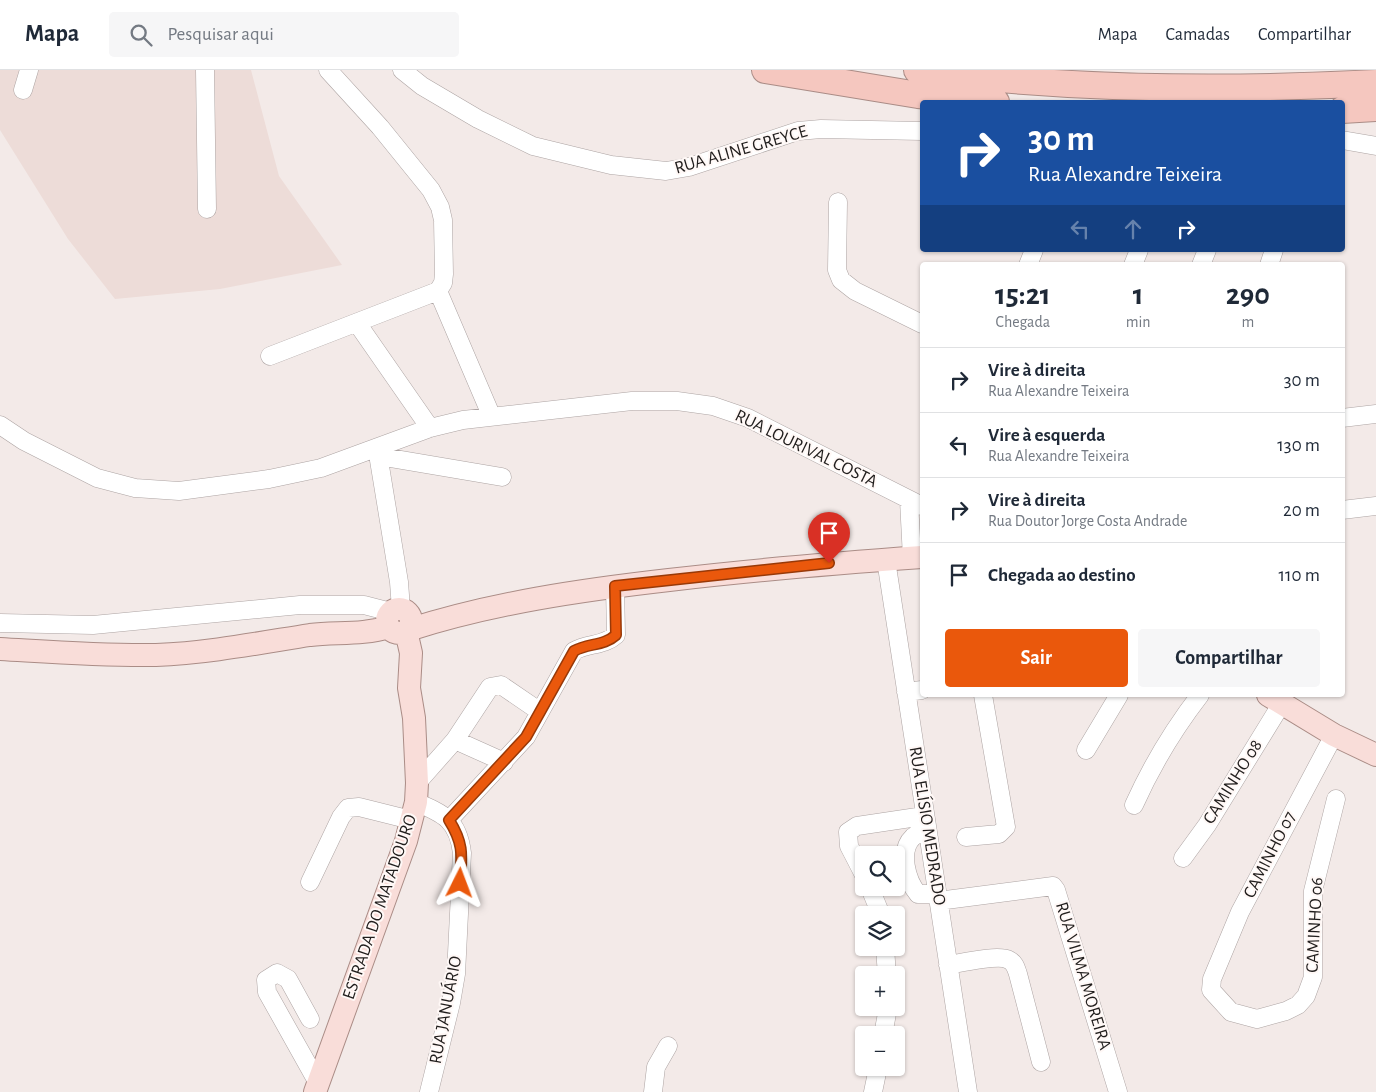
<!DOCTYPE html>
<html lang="pt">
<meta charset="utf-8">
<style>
:root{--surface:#fff;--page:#f6f6f7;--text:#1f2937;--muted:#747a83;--line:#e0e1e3;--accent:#ea580c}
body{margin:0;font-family:"Alegreya Sans",sans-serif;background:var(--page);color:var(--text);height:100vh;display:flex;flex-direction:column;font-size:19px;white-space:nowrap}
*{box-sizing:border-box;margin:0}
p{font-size:16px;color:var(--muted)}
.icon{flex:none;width:28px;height:28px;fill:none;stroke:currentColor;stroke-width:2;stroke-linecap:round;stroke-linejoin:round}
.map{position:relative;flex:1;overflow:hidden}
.details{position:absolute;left:920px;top:192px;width:425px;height:435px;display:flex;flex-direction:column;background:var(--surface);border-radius:5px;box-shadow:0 1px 4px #0004}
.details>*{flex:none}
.banner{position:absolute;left:920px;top:30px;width:425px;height:152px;border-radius:5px;box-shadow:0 1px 4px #0004;background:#1a4fa0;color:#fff;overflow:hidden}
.tools{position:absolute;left:855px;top:776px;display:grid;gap:10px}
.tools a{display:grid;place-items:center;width:50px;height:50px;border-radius:5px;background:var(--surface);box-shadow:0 1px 4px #0004;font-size:25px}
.pin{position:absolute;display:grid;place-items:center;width:42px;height:42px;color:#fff;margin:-51px -21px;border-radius:50% 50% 50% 0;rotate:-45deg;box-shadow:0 0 5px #0007}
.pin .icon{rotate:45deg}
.me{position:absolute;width:55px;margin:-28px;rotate:3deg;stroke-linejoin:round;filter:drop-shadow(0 0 4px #0008)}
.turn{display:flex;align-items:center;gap:18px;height:105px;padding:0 25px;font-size:22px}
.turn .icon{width:65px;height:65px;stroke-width:2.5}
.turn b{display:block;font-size:35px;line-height:42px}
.lanes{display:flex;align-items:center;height:48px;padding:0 25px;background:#0003;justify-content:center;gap:25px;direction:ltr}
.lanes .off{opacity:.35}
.eta{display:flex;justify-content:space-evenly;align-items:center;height:85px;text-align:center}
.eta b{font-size:30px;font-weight:600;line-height:35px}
.primary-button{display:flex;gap:10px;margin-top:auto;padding:10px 25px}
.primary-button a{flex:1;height:58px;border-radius:5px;background:var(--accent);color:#fff;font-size:20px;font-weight:600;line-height:58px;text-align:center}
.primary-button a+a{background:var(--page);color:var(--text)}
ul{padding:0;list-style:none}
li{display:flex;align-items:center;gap:15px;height:65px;padding:0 25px;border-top:1px solid var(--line)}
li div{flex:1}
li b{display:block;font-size:19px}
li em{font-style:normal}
header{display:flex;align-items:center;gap:30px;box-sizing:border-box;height:70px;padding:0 25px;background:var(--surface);border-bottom:1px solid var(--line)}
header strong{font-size:24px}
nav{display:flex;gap:28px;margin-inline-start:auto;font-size:18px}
.search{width:350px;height:45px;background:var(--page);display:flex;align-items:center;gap:12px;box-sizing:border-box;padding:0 18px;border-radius:5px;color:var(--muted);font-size:19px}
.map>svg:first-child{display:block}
</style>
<header>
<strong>Mapa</strong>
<div class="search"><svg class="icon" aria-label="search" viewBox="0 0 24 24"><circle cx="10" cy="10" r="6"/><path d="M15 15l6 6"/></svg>Pesquisar aqui</div>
<nav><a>Mapa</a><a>Camadas</a><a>Compartilhar</a></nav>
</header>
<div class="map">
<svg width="1376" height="1022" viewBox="0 0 1376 1022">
<rect width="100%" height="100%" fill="#f3eae8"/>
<path fill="#eddcd8" d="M 0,0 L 251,0 L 279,106 L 342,195 L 220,219 L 115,229 L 68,169 L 0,60 Z"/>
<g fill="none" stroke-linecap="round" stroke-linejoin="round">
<defs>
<path id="minor" d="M 205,0 L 207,139
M 328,0 L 380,57 L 431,120 L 440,137 L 443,150 L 444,204 L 443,213 L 438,221
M 402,0 L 422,16 L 478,49 L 533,76 L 611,95 L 666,101 L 689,97 L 798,61 L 821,59 L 922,61
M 23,20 L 29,0
M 1342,70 L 1376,76
M 838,132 L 837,200 L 841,210 L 855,221 L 922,254
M 1028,195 L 1034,180
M 1133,195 L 1139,180
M 1201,195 L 1207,180
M 1269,195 L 1274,180
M 438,221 L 491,345
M 357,253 L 430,358
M 270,286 L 438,221
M 1342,348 L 1376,344
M 0,355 L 24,371 L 97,408 L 135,418 L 179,421 L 269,409 L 321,398 L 430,358 L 463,350 L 632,331 L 677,331 L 713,336 L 748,348 L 922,436
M 377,378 L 399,512 L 401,539
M 378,386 L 502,407
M 909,430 L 912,488
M 1342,440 L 1376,436
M 886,490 L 968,1022
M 0,553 L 93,555 L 300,535 L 364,535 L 391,542
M 906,622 L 922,620
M 1334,665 L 1240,842 L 1212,909 L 1211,920 L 1231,942 L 1257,949 L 1286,941 L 1298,935 L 1306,926 L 1313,907 L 1313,821 L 1336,729
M 455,670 L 490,617 L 501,615 L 539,641
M 1086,680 L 1119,625
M 417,713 L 455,670 L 504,692
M 416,732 C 444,744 458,750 462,783 L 456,904 L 451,933 L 429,1022
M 1134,735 C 1152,695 1173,660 1200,625
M 449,750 L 526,667 L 574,581 C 588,573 604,576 616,565 L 615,516
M 927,758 C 922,761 917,764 913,767 C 898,781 907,811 918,824 L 937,824
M 966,767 L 999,764 L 1006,757 L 983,625
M 1183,788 L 1207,755 L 1282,633
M 864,805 L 849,776 L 848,762 L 857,756 L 924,746
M 310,812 L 341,747 L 348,738 L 359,737 L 411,750
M 870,818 L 881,845
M 938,831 L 1053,816 L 1056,820 L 1118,1022
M 885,878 L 887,905
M 948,895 C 961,893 999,884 1009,890 C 1015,893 1016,898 1018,904 L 1041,992
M 310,949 L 288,909 L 277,903 L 266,910 L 267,922 L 318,1013
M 883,965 L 888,938
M 653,1022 L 656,997 L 668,976
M 873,1022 L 878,998"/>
<path id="major" d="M387 551a12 12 0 1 1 24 0a12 12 0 1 1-24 0Z
M 408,560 C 492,533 581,520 669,510 C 753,500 838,493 922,487
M 0,579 C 52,582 104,586 156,585 C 207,583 259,573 310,565 C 337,562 363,565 389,557
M 1268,625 L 1334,665 L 1376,685
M 315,1022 L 406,771 L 416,732 L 417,713 L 414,648 L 409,618 L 411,583 L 406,561"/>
<path id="highway" d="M 765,0 L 918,25 L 996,32
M 917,0 C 1069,20 1224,21 1376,13
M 1342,40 L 1376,38"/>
</defs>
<use href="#minor" stroke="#ada4a3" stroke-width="19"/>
<use href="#major" stroke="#aa8c86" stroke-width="24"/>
<use href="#highway" stroke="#aa8c86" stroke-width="28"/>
<use href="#minor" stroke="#fff" stroke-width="18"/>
<use href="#major" stroke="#f9ddd9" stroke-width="22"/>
<use href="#highway" stroke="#f5c7bf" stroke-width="26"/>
</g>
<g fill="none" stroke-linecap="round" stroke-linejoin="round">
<defs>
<path id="route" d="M 460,813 C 462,785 464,774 449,750 L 526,667 L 574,581 C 588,573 604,576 616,565 L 615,516 L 829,493"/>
</defs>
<use href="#route" stroke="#983908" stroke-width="12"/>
<use href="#route" stroke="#ea580c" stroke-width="9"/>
</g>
<g text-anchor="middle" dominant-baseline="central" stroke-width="4" stroke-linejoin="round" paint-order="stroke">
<g font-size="18" fill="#201d1c" stroke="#fff8f6">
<text transform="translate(741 80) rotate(-16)">RUA ALINE GREYCE</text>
<text transform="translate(806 379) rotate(26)">RUA LOURIVAL COSTA</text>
<text transform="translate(1233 712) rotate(-58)">CAMINHO 08</text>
<text transform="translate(927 756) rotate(81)">RUA ELÍSIO MEDRADO</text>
<text transform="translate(1270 785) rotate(-63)">CAMINHO 07</text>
<text transform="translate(380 837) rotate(-71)">ESTRADA DO MATADOURO</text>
<text transform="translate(1315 855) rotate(-87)">CAMINHO 06</text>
<text transform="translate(1083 906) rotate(73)">RUA VILMA MOREIRA</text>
<text transform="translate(446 940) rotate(-79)">RUA JANUÁRIO</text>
</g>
</g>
</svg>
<div class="tools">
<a><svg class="icon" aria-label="search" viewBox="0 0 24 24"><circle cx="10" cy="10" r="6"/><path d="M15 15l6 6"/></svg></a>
<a><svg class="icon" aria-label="layers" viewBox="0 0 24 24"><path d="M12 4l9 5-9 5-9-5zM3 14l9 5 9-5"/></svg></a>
<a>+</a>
<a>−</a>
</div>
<div class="pin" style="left:829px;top:493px;background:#d93025"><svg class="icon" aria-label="arrive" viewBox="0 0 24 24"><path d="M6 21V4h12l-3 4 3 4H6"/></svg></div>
<svg class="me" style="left:460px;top:813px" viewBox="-20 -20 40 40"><path d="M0-17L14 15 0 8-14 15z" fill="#ea580c" stroke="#fff" stroke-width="4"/></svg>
<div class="banner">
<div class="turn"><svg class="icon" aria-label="right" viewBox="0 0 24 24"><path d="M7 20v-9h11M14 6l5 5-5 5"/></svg><div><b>30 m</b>Rua Alexandre Teixeira</div></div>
<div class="lanes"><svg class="icon off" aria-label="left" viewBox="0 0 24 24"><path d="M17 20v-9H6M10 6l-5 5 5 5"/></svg><svg class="icon off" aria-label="ahead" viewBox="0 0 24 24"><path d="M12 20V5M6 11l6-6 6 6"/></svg><svg class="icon" aria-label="right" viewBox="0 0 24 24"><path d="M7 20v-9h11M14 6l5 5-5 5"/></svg></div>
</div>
<section class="details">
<div class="eta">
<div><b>15:21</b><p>Chegada</p></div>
<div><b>1</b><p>min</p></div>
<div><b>290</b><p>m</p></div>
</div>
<ul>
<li><svg class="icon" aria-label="right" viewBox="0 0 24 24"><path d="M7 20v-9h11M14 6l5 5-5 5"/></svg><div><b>Vire à direita</b><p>Rua Alexandre Teixeira</p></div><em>30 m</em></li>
<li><svg class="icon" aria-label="left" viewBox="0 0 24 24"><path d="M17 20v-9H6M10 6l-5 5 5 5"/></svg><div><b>Vire à esquerda</b><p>Rua Alexandre Teixeira</p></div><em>130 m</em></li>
<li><svg class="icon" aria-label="right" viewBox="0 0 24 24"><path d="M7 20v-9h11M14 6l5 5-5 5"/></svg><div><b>Vire à direita</b><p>Rua Doutor Jorge Costa Andrade</p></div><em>20 m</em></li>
<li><svg class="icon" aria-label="arrive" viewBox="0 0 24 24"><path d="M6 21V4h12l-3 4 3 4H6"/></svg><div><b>Chegada ao destino</b></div><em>110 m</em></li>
</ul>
<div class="primary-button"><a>Sair</a><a>Compartilhar</a></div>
</section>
</div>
